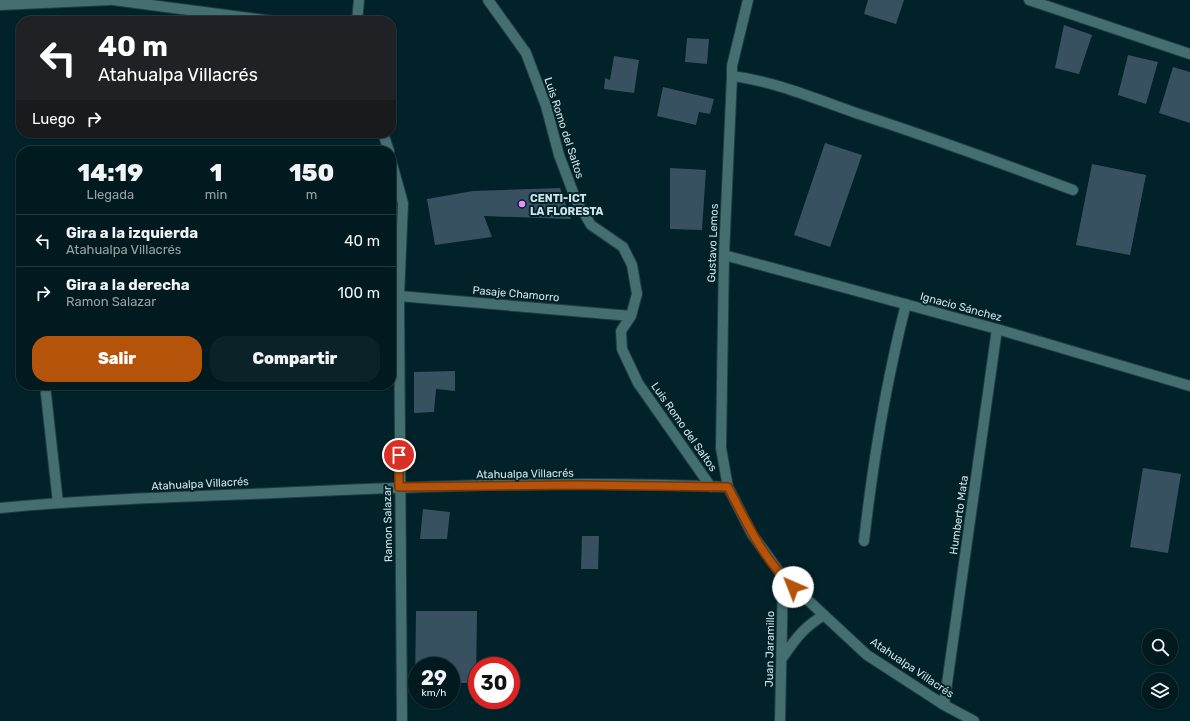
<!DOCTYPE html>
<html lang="es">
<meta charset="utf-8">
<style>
:root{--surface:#011a1f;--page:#0b2328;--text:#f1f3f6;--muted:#96a1a4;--line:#23383d;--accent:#b45309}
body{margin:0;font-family:Rubik,sans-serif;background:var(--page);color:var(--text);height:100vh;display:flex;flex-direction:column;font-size:15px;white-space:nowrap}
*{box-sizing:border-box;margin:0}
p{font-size:13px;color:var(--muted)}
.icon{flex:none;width:22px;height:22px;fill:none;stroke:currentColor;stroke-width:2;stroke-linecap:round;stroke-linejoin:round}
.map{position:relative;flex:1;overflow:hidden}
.side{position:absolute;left:16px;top:146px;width:380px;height:244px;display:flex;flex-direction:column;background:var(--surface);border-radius:16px;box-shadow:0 1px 3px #0004,0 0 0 1px var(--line)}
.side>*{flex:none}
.banner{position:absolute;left:16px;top:16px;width:380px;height:122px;border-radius:16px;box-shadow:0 1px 3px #0004,0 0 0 1px var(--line);background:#202124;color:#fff;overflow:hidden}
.fabs{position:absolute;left:1142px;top:629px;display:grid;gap:8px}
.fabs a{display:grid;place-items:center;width:36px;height:36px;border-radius:50%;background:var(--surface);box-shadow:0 1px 3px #0004,0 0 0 1px var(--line);font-size:20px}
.speed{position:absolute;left:408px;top:657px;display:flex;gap:8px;font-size:20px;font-weight:700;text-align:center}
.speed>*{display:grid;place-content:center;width:52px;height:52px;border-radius:50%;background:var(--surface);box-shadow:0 1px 3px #0004,0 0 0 1px var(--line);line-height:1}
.speed small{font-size:10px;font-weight:400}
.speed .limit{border:6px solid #d22;background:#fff;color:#111}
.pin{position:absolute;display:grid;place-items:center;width:34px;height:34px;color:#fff;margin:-17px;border:2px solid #fff;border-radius:50%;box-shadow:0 1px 4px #0007}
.me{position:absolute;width:44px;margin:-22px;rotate:316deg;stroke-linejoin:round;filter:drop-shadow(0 0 3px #0008)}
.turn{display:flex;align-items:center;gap:14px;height:84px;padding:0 16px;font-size:18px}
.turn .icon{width:52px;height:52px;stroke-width:2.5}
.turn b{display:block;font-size:28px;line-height:34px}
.then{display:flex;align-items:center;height:38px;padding:0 16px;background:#0003;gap:8px;font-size:15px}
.eta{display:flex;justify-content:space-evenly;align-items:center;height:68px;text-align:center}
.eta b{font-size:24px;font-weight:800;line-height:28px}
.action{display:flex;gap:8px;margin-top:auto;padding:8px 16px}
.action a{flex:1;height:46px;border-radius:16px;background:var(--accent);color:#fff;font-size:16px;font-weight:800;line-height:46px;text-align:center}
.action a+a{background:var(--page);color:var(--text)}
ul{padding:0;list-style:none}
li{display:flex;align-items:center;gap:12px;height:52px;padding:0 16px;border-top:1px solid var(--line)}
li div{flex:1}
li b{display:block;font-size:15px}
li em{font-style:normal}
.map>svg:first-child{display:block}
</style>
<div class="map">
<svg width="1190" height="721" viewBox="0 0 1190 721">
<rect width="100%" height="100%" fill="#012229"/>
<path fill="#385161" d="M 868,0 L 904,0 L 896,24 L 864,14 Z
M 1064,25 L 1092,35 L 1079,74 L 1055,68 Z
M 687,38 L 709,39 L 707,64 L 685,62 Z
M 1128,55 L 1158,62 L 1146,104 L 1118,95 Z
M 614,56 L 639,60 L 634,93 L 604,89 L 605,78 L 610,80 Z
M 1173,67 L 1190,72 L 1190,123 L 1159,113 Z
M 663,87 L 714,99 L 710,114 L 699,112 L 696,125 L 657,116 Z
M 825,143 L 862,155 L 830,247 L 794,235 Z
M 1092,164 L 1146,175 L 1130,255 L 1076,245 Z
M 670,168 L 706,170 L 702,230 L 670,229 Z
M 560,188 L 571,219 L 484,216 L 492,237 L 435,245 L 427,199 L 473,191 Z
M 455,371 L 455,391 L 436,389 L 434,412 L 414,413 L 414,372 Z
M 1143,468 L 1181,474 L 1168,553 L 1130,547 Z
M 423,509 L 450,512 L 447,539 L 420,539 Z
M 582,536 L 599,536 L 598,569 L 581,569 Z
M 416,611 L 477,611 L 476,683 L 451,683 L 451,666 L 417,666 L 417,683 L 415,683 Z"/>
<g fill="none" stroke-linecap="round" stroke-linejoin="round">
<defs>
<path id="minor" d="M 113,0 L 272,21
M 488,0 L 526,53 L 546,106 L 559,155 L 576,200 L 591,225 L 623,247 L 632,265 L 637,294 L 631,316 L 621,331 L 622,349 L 638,383 L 711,487
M 748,0 L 732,66 L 732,76 L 724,255 L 721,448 L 728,487 L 752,534 L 783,577 L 867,655 L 944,705 L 974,721
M 1029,0 L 1190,54
M 0,5 L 110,0
M 357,21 L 359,0
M 732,76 C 774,81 816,99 856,113 C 929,137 1001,163 1073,190
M 383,133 L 389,151
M 391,160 L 403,203 L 399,296 L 402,721
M 724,255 L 997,329 L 1190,386
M 399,296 L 631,316
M 45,385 L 58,503
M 0,508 C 91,499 183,497 274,493 C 425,486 577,480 728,487
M 864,541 C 873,461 886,382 906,304
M 783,657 C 796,638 804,627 824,615
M 944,705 L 997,329
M 780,721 L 783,577"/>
</defs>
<use href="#minor" stroke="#1e3d44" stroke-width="12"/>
<use href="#minor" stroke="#446e6f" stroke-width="10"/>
</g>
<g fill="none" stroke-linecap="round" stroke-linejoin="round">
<defs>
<path id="route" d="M 399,455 L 399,487 L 577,485 L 728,487 C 746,522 764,560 793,587"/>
</defs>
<use href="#route" stroke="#753606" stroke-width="10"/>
<use href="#route" stroke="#b45309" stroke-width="7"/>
</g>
<circle fill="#e88eff" stroke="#012229" stroke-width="1.5" cx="522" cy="204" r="4"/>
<g text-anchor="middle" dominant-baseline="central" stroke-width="4" stroke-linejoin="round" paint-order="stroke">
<g font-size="11" fill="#d0e2e7" stroke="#012229">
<text transform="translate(564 128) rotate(72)">Luis Romo del Saltos</text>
<text transform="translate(713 243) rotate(-88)">Gustavo Lemos</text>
<text transform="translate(516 294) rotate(5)">Pasaje Chamorro</text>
<text transform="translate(961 307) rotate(15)">Ignacio Sánchez</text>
<text transform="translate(684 427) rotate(55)">Luis Romo del Saltos</text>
<text transform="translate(525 474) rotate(-1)">Atahualpa Villacrés</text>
<text transform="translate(200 484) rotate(-3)">Atahualpa Villacrés</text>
<text transform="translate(959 515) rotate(-82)">Humberto Mata</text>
<text transform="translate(388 524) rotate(-91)">Ramon Salazar</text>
<text transform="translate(770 649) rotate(-89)">Juan Jaramillo</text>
<text transform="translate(912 668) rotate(34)">Atahualpa Villacrés</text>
</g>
<g font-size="11" font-weight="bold" fill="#d0e2e7" stroke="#012229" text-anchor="start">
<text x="530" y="198">CENTI-ICT<tspan x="530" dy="13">LA FLORESTA</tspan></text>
</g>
</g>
</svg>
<div class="fabs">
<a><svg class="icon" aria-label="search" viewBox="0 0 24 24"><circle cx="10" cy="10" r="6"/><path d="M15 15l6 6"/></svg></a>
<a><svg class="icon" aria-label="layers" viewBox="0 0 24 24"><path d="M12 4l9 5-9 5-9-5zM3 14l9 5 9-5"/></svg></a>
</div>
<div class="speed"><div>29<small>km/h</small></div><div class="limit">30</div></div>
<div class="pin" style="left:399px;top:455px;background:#d93025"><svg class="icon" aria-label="arrive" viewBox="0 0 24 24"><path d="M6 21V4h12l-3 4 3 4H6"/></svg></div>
<svg class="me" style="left:793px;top:587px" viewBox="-20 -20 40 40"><circle r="19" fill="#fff"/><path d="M0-13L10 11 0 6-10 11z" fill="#b45309"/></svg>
<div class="banner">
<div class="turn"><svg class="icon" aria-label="left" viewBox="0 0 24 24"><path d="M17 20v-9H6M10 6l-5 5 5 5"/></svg><div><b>40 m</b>Atahualpa Villacrés</div></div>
<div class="then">Luego<svg class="icon" aria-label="right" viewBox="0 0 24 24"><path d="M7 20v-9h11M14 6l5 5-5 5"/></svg></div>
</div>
<section class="side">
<div class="eta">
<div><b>14:19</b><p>Llegada</p></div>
<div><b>1</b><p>min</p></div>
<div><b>150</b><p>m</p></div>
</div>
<ul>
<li><svg class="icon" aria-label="left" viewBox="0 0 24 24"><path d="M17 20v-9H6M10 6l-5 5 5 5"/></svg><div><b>Gira a la izquierda</b><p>Atahualpa Villacrés</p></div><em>40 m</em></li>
<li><svg class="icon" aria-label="right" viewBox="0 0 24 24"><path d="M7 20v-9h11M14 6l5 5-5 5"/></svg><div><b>Gira a la derecha</b><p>Ramon Salazar</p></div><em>100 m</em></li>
</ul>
<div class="action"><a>Salir</a><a>Compartir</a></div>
</section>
</div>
